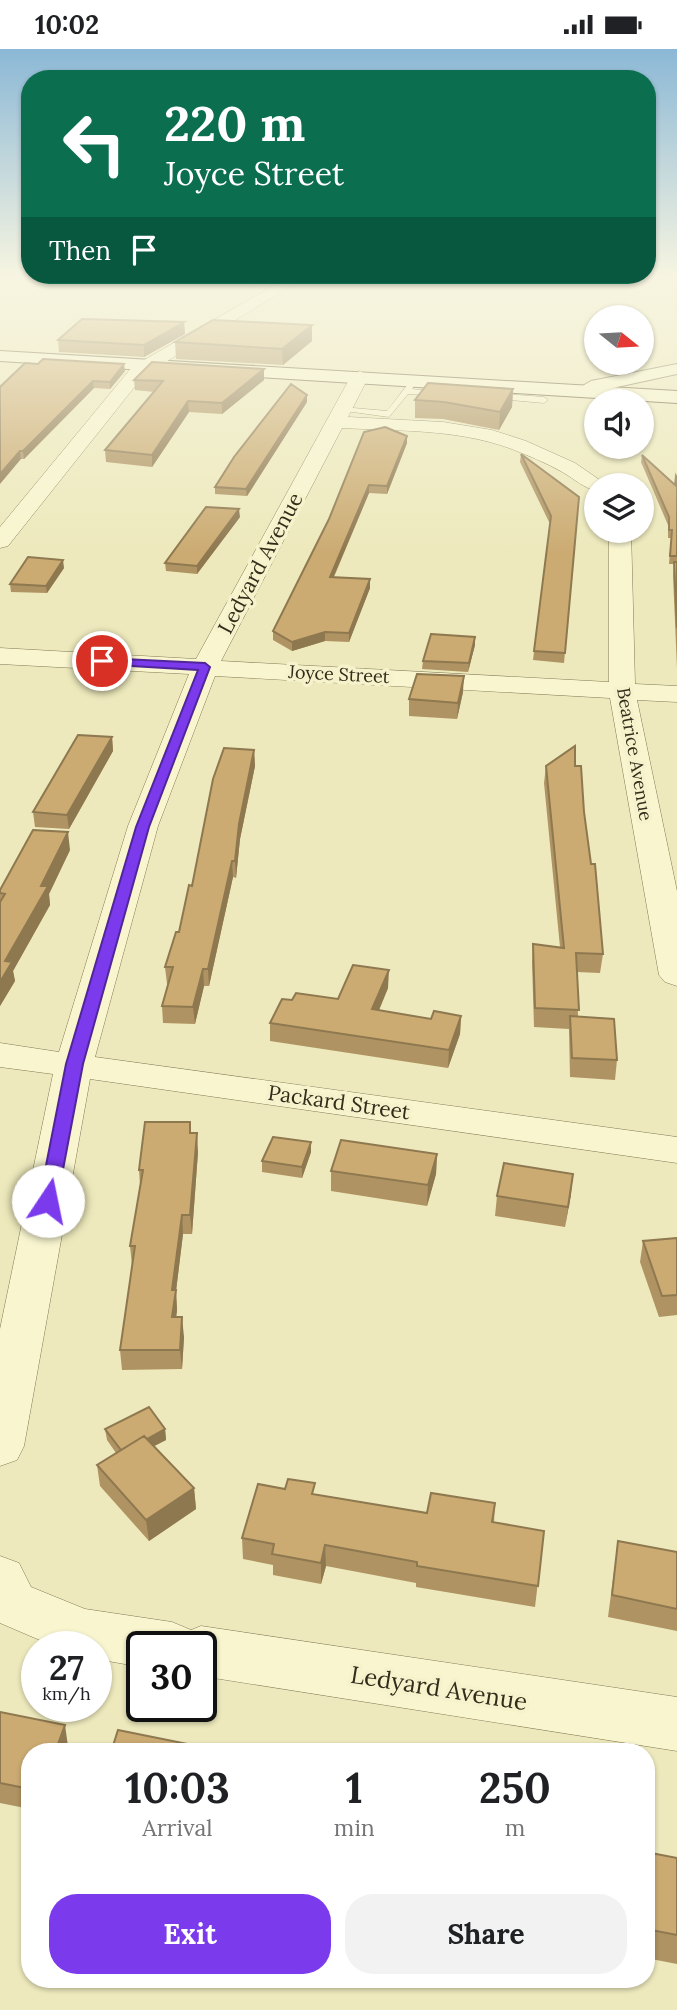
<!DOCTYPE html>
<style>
:root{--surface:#fff;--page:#f2f2f2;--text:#202124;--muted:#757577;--accent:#7c3aed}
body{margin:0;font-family:Lora,serif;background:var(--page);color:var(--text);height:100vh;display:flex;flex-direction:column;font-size:26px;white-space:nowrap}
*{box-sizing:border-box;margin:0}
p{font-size:23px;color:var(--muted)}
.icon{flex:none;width:38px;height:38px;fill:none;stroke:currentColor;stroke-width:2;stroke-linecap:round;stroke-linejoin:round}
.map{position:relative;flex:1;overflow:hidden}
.side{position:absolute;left:21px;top:1694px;width:634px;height:245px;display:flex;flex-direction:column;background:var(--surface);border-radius:28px;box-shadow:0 2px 5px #0004}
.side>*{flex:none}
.guide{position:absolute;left:21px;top:21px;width:635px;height:214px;border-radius:28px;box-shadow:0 2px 5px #0004;background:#0b6e4f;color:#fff;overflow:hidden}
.needle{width:46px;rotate:108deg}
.buttons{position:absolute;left:584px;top:256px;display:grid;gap:14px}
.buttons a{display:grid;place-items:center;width:70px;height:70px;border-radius:50%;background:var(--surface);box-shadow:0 2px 5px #0004;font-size:35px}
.speed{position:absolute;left:21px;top:1582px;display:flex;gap:14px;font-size:35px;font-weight:700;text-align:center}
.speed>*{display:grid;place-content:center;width:91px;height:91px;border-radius:50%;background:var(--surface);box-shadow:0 2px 5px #0004;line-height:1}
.speed small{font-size:18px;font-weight:400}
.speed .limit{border:4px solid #111;border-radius:10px;background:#fff;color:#111}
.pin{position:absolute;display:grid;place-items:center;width:60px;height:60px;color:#fff;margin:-30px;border:4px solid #fff;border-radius:50%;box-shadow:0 2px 7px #0007}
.me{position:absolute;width:77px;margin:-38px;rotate:11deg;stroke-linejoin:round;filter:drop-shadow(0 0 5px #0008)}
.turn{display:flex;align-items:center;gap:24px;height:147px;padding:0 28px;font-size:32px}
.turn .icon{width:91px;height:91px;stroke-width:2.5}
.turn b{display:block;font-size:49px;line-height:60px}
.then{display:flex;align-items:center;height:66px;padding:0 28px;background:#0003;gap:14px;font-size:26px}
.eta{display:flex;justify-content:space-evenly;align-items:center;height:119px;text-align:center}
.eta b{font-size:42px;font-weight:800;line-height:49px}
.action{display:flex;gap:14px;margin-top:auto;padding:14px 28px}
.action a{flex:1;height:80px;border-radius:28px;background:var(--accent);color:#fff;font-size:28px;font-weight:800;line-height:80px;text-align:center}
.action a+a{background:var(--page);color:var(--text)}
.status{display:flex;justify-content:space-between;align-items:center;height:49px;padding:0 35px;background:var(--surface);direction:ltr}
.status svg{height:19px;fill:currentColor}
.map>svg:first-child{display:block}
</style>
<div class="status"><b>10:02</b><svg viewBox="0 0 49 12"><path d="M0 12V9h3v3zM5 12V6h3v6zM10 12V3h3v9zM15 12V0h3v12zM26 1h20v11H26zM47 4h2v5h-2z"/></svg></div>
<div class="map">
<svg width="677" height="1961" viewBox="0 0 677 1961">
<rect width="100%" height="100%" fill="#ede9bc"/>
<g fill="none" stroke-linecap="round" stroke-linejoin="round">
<defs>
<path id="service" d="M 412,330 L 416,333 L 412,340 L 448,344 L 444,347 L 408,345 L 389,368 L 338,361 L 342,358 L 387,362 Z
M 490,344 L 544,348 L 548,351 L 544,354 L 487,349 Z"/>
<path id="minor" d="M 287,229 L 305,229 L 144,326 L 8,497 L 0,499 L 0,478 L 132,318 Z
M 360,322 L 369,327 L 348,368 L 443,373 L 492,381 L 526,392 L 575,414 L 607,436 L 597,436 L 597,442 C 584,439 574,430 564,424 C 547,414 527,406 509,399 C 456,380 398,382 342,379 L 221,612 L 609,633 L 609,481 L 631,481 L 635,635 L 677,637 L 677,653 L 637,651 L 677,842 L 677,937 L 665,933 L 659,926 L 610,649 L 215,627 L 158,777 L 95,1008 L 677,1088 L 677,1114 L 90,1030 L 24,1397 L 17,1411 L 0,1417 L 0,1280 L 53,1025 L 0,1018 L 0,994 L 59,1003 L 128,777 L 189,625 L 0,615 L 0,599 L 196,610 L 351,327 Z
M 0,1507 L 19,1514 L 31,1538 L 85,1560 L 172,1573 L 191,1581 L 201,1577 L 677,1648 L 677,1702 L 201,1627 L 201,1598 L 142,1598 L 142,1618 L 96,1610 L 96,1598 L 56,1598 L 0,1574 Z"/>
<path id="tertiary" d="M 677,315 L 677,325 L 603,341 L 584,348 L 574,342 L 591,332 Z"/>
<path id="secondary" d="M 0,302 L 677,342 L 677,354 L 0,312 Z"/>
</defs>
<use href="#service" stroke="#847956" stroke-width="1"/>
<use href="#minor" stroke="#847956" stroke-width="1"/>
<use href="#tertiary" stroke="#847956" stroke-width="2"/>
<use href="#secondary" stroke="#655a3a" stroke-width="2"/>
<use href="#service" fill="#f8f5cf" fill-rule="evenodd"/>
<use href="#minor" fill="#f8f5cf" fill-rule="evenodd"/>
<use href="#tertiary" fill="#f8f5cf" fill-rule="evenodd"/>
<use href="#secondary" fill="#f8f5cf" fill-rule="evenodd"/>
</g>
<path fill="#af9362" d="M 184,273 L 185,285 L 144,308 L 59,303 L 58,291 Z
M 312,276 L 312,292 L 283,316 L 176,310 L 175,293 Z
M 264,320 L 264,331 L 222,365 L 189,363 L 152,418 L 106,413 L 105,401 L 154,343 L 135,341 L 134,331 Z
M 125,322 L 110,340 L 94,339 L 24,410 L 21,410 L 0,338 Z
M 513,340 L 512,358 L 499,381 L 443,370 L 415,369 L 415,351 Z
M 307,353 L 247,447 L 215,445 L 215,438 Z
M 407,387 L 407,394 L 387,445 L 369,444 L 334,528 L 370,539 L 349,593 L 325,592 L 292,602 L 273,591 L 273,582 L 329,470 Z
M 521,405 L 579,448 L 564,614 L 533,611 L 550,475 L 520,413 Z
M 642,406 L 675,436 L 677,429 L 677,620 L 673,526 L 674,515 L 669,515 L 671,489 L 668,489 L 668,476 L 641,413 Z
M 240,468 L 197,525 L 166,522 L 165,514 Z
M 64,519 L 47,544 L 11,543 L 10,535 Z
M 475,588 L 475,596 L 468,623 L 422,620 L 423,612 Z
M 463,643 L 457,670 L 409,667 L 409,650 Z
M 112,688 L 113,702 L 69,780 L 35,778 L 33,763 Z
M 254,701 L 255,717 L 240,790 L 236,829 L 233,828 L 209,937 L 204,937 L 195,975 L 163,974 L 162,957 L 168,935 L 167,935 L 165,918 L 179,883 L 192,837 Z
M 546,717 L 575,717 L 584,763 L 603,905 L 600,924 L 577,923 L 578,968 L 617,1011 L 615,1031 L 570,1028 L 569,980 L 534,978 L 532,913 L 533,895 L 560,898 L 544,734 Z
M 70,801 L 49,845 L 50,856 L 13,922 L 15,932 L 0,957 L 0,841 Z
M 388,939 L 379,961 L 431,970 L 461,967 L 460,985 L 448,1019 L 270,992 L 270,974 L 338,950 Z
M 190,1073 L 191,1084 L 198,1103 L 192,1185 L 183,1185 L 176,1242 L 177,1261 L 176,1268 L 184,1288 L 182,1320 L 122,1321 L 120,1301 L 132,1216 L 130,1197 L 140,1136 L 139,1121 Z
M 311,1103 L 302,1129 L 262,1123 L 262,1112 Z
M 437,1105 L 436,1125 L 427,1157 L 331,1142 L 331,1122 Z
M 571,1145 L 565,1178 L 495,1167 L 497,1147 Z
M 677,1189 L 677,1266 L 659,1268 L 640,1213 L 643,1192 Z
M 105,1380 L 165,1380 L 166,1391 L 154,1397 L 194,1439 L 196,1460 L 149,1492 L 100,1437 L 97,1416 L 116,1404 L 107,1391 Z
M 315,1445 L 427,1464 L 495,1454 L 494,1474 L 544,1482 L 535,1558 L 416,1538 L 416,1534 L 326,1517 L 321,1535 L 273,1526 L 273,1516 L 243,1510 L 242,1489 Z
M 618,1492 L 677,1503 L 677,1582 L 608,1568 Z
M 0,1663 L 68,1697 L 66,1703 L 30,1703 L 30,1760 L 0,1754 Z
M 646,1803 L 677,1809 L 677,1915 L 646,1909 Z"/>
<path fill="#8e7850" d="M 184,273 L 185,285 L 144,308 L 144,296 Z
M 312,276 L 312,292 L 283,316 L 282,300 Z
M 124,315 L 125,322 L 110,340 L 110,333 Z
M 264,320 L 264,331 L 222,365 L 222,354 Z
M 93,332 L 94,339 L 24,410 L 23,402 Z
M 513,340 L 512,358 L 499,381 L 500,363 Z
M 307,346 L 307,353 L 247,447 L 246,440 Z
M 188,352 L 189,363 L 152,418 L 152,406 Z
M 407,387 L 407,394 L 387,445 L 387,437 Z
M 20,402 L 21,410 L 0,435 L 0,425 Z
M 369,436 L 369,444 L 330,536 L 330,528 Z
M 239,460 L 240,468 L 197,525 L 197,517 Z
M 63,511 L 64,519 L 47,544 L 46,537 Z
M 370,530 L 370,539 L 349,593 L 349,584 Z
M 325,583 L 325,592 L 292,602 L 292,593 Z
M 475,588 L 475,596 L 468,623 L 469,614 Z
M 464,627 L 463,643 L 457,670 L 458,654 Z
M 112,688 L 113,702 L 69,780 L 67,766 Z
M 254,701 L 255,717 L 240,790 L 236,829 L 235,812 L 239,775 Z
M 68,783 L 70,801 L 49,845 L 50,856 L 13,922 L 15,932 L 0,957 L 0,933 L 5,912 Z
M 232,812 L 233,828 L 209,937 L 208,920 Z
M 203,920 L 204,937 L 195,975 L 193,958 Z
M 389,921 L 388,939 L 372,978 L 372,960 Z
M 461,967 L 460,985 L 448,1019 L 449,1001 Z
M 197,1084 L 198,1103 L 192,1185 L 190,1166 Z
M 311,1093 L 311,1103 L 302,1129 L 302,1118 Z
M 437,1105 L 436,1125 L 427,1157 L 428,1136 Z
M 573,1125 L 571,1145 L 565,1178 L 568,1158 Z
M 182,1166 L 183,1185 L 176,1242 L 177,1261 L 174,1288 L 172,1241 Z
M 182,1268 L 184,1288 L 182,1320 L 180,1301 Z
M 165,1380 L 166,1391 L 123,1413 L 122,1402 Z
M 194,1439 L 196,1460 L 149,1492 L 146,1471 Z
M 325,1496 L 326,1517 L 321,1535 L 321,1514 Z
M 65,1676 L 68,1697 L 66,1703 L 55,1703 Z"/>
<path fill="#cbab72" stroke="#8e7850" stroke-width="2" d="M 82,270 L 184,273 L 144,296 L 58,291 Z
M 213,271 L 312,276 L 282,300 L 175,293 Z
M 43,310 L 124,315 L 110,333 L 93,332 L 23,402 L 20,402 L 0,425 L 0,338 L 25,314 L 38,315 Z
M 152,313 L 264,320 L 222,354 L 188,352 L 152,406 L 105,401 L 163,332 L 134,331 Z
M 428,334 L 513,340 L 500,363 L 444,353 L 415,351 Z
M 291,335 L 307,346 L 246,440 L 215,438 L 234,408 Z
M 385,378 L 407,387 L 387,437 L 369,436 L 330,528 L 370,530 L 349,584 L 325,583 L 292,593 L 273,582 L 329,470 L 364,383 Z
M 521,405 L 579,448 L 565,604 L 534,602 L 551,467 Z
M 642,406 L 675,436 L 676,427 L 677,429 L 677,507 L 670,507 L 672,481 L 669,481 L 669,468 Z
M 206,458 L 239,460 L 197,517 L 165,514 Z
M 28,508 L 63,511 L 46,537 L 10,535 Z
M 674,513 L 677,513 L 677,579 Z
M 431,585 L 475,588 L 469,614 L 423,612 Z
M 417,625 L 464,627 L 458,654 L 409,650 Z
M 78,686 L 112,688 L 67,766 L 33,763 Z
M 575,697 L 575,717 L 581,717 L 584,763 L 591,815 L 595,815 L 603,905 L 576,904 L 579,961 L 535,959 L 533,895 L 564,899 L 546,717 Z
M 224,699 L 254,701 L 239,775 L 235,812 L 232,812 L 208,920 L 203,920 L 193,958 L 162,957 L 173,918 L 165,918 L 176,883 L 179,883 L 189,836 L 192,837 L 213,730 Z
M 33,781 L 68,783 L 41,837 L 48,837 L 5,912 L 12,913 L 0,933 L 0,853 L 5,845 L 0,844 L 0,841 Z
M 353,916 L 389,921 L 372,960 L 431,970 L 434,962 L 461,967 L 449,1001 L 270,974 L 282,950 L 292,951 L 296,944 L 338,950 Z
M 570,967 L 614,970 L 617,1011 L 572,1009 Z
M 145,1073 L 190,1073 L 190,1084 L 197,1084 L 190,1166 L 182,1166 L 172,1241 L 176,1241 L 172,1268 L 182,1268 L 180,1301 L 120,1301 L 135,1197 L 130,1197 L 143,1121 L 139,1121 Z
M 273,1088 L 311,1093 L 302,1118 L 262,1112 Z
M 341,1091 L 437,1105 L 428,1136 L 331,1122 Z
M 504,1114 L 573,1125 L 568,1158 L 497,1147 Z
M 677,1189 L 677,1246 L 662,1247 L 643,1192 Z
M 149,1358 L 165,1380 L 147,1390 L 144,1387 L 121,1401 L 105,1380 Z
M 144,1387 L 194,1439 L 146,1471 L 97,1416 Z
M 288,1430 L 315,1434 L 312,1445 L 427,1464 L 431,1444 L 495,1454 L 492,1473 L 544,1482 L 538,1537 L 417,1517 L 417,1513 L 325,1496 L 321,1514 L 272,1505 L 274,1495 L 242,1489 L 258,1435 L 285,1440 Z
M 618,1492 L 677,1503 L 677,1560 L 612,1546 Z
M 0,1663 L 65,1676 L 55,1703 L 30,1703 L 30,1740 L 0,1734 Z
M 118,1681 L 227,1703 L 111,1703 Z
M 646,1803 L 677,1809 L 677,1886 L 646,1880 Z"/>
<linearGradient id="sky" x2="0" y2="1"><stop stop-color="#8bb8d6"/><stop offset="0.45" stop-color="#f7f5e1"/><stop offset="1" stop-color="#f7f5e1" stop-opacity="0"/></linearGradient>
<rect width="677" height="504" fill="url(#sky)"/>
<path fill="#7c3aed" stroke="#51269a" stroke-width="2" d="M 102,609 L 205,614 L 210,618 L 149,778 L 83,1015 L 57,1152 L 54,1156 L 42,1156 L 39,1152 L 66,1015 L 136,778 L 198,621 L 98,615 L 97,612 Z"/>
<g text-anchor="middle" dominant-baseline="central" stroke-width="7" stroke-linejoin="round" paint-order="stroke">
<g font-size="18" fill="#332c1b" stroke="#f5f2cc">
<text transform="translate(339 625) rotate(3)">Joyce Street</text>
<text transform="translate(635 705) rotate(80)">Beatrice Avenue</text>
</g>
<g font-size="21" fill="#332c1b" stroke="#f5f2cc">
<text transform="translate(260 514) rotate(-62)">Ledyard Avenue</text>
<text transform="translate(339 1053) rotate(8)">Packard Street</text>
</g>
<g font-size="24" fill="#332c1b" stroke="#f5f2cc">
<text transform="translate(439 1639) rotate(9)">Ledyard Avenue</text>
</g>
</g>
</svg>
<div class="buttons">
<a><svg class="needle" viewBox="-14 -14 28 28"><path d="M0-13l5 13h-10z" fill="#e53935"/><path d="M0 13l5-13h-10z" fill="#757577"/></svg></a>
<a><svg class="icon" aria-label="sound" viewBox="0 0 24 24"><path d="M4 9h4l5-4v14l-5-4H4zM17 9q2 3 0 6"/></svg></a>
<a><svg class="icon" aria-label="layers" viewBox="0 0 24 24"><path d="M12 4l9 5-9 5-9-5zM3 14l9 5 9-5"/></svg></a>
</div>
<div class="speed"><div>27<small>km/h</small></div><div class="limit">30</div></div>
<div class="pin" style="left:102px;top:612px;background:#d93025"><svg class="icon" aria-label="arrive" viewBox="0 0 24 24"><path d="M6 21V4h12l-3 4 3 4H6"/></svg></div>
<svg class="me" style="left:48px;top:1152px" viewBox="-20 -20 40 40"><circle r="19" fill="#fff"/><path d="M0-13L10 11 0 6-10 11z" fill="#7c3aed"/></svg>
<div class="guide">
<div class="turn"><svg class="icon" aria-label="left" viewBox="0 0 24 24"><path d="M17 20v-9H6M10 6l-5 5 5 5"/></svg><div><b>220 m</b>Joyce Street</div></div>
<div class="then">Then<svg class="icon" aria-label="arrive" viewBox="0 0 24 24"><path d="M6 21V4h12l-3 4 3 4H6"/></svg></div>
</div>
<section class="side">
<div class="eta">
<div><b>10:03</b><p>Arrival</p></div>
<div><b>1</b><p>min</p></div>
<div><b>250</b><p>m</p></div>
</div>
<div class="action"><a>Exit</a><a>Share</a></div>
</section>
</div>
